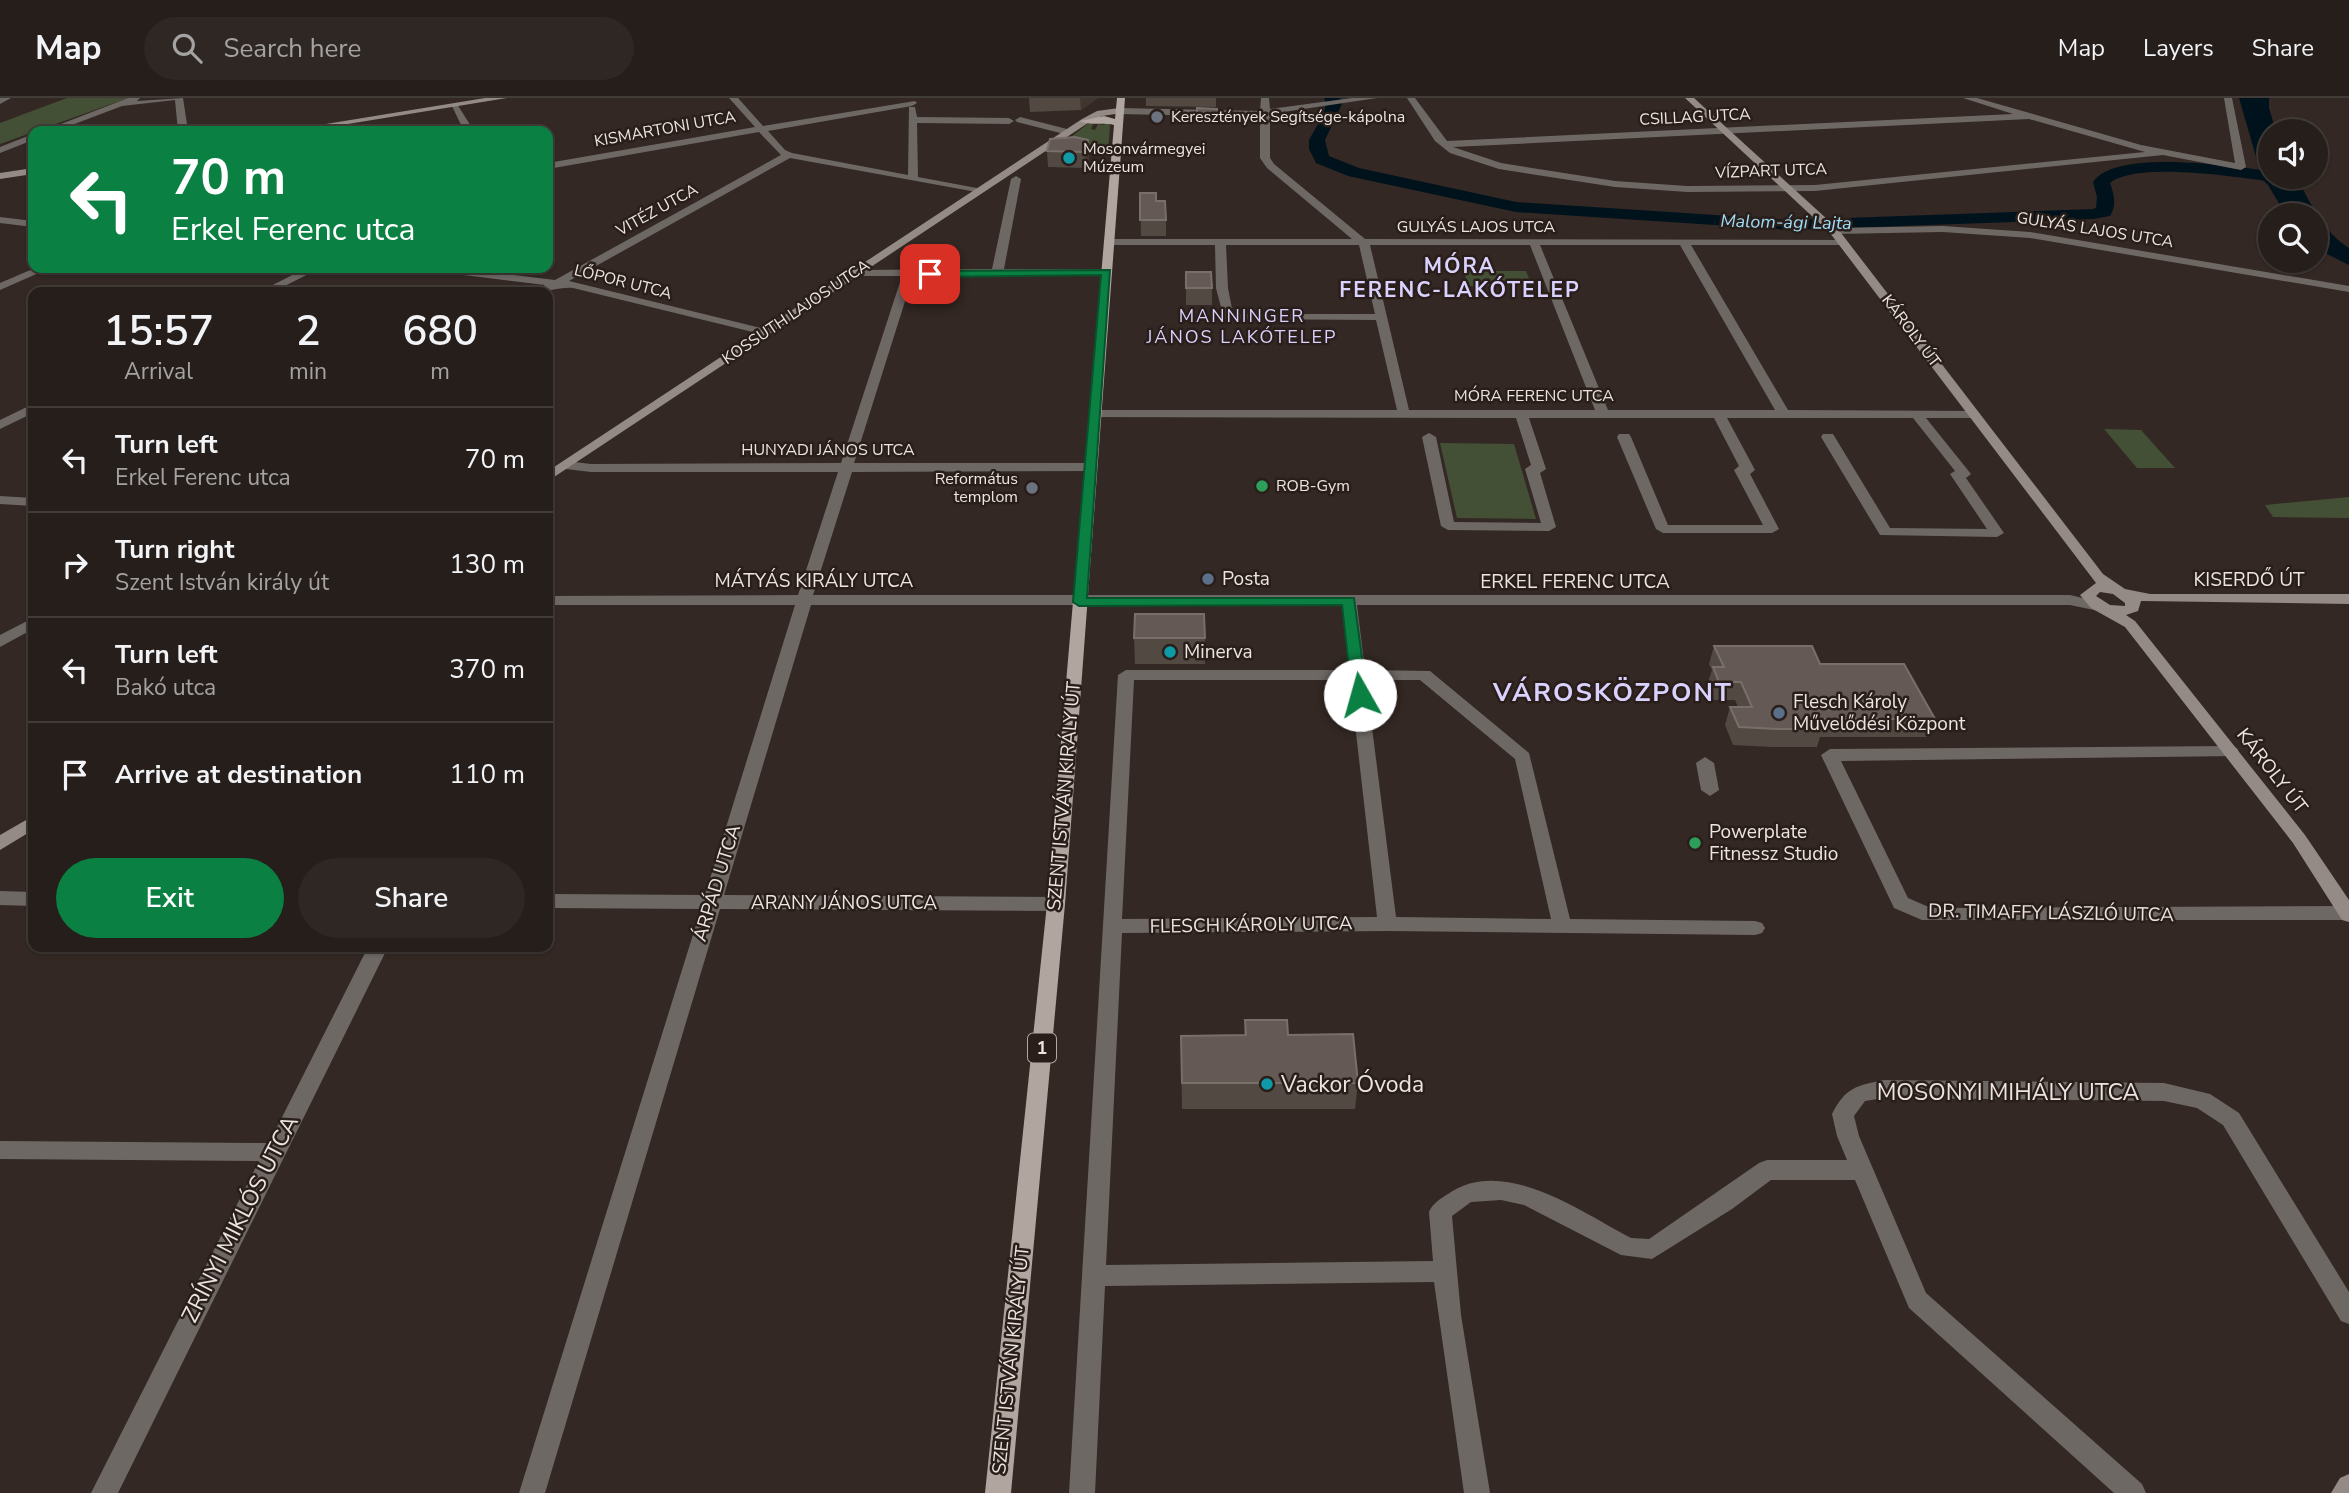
<!DOCTYPE html>
<meta charset="utf-8">
<style>
:root{--surface:#261e1a;--page:#2e2723;--text:#f1f3f6;--muted:#a4a2a2;--line:#423c39;--accent:#0b8043}
body{margin:0;font-family:"Nunito Sans",sans-serif;background:var(--page);color:var(--text);height:100vh;display:flex;flex-direction:column;font-size:26px;white-space:nowrap}
*{box-sizing:border-box;margin:0}
p{font-size:23px;color:var(--muted)}
.icon{flex:none;width:38px;height:38px;fill:none;stroke:currentColor;stroke-width:2;stroke-linecap:round;stroke-linejoin:round}
.map{position:relative;flex:1;overflow:hidden}
.sheet{position:absolute;left:28px;top:189px;width:525px;height:665px;display:flex;flex-direction:column;background:var(--surface);border-radius:14px;box-shadow:0 2px 5px #0004,0 0 0 2px var(--line)}
.sheet>*{flex:none}
.banner{position:absolute;left:28px;top:28px;width:525px;height:147px;border-radius:14px;box-shadow:0 2px 5px #0004,0 0 0 2px var(--line);background:#0b8043;color:#fff;overflow:hidden}
.controls{position:absolute;left:2258px;top:21px;display:grid;gap:14px}
.controls a{display:grid;place-items:center;width:70px;height:70px;border-radius:50%;background:var(--surface);box-shadow:0 2px 5px #0004,0 0 0 2px var(--line);font-size:35px}
.pin{position:absolute;display:grid;place-items:center;width:60px;height:60px;color:#fff;margin:-30px;border-radius:14px;box-shadow:0 4px 10px #0006}
.me{position:absolute;width:77px;margin:-38px;rotate:353deg;stroke-linejoin:round;filter:drop-shadow(0 0 5px #0008)}
.turn{display:flex;align-items:center;gap:24px;height:147px;padding:0 28px;font-size:32px}
.turn .icon{width:91px;height:91px;stroke-width:2.5}
.turn b{display:block;font-size:49px;line-height:60px}
.eta{display:flex;justify-content:space-evenly;align-items:center;height:119px;text-align:center}
.eta b{font-size:42px;font-weight:600;line-height:49px}
.cta{display:flex;gap:14px;margin-top:auto;padding:14px 28px}
.cta a{flex:1;height:80px;border-radius:42px;background:var(--accent);color:#fff;font-size:28px;font-weight:600;line-height:80px;text-align:center}
.cta a+a{background:var(--page);color:var(--text)}
ul{padding:0;list-style:none}
li{display:flex;align-items:center;gap:21px;height:105px;padding:0 28px;border-top:2px solid var(--line)}
li div{flex:1}
li b{display:block;font-size:26px}
li em{font-style:normal}
header{display:flex;align-items:center;gap:42px;box-sizing:border-box;height:98px;padding:0 35px;background:var(--surface);border-bottom:2px solid var(--line)}
header strong{font-size:33px}
nav{display:flex;gap:38px;margin-inline-start:auto;font-size:24px}
.search{width:490px;height:63px;background:var(--page);display:flex;align-items:center;gap:18px;box-sizing:border-box;padding:0 24px;border-radius:38px;color:var(--muted);font-size:26px}
.map>svg:first-child{display:block}
</style>
<header>
<strong>Map</strong>
<div class="search"><svg class="icon" aria-label="search" viewBox="0 0 24 24"><circle cx="10" cy="10" r="6"/><path d="M15 15l6 6"/></svg>Search here</div>
<nav><a>Map</a><a>Layers</a><a>Share</a></nav>
</header>
<div class="map">
<svg width="2349" height="1395" viewBox="0 0 2349 1395">
<rect width="100%" height="100%" fill="#332823"/>
<path fill="#445036" d="M 67,0 L 128,0 L 0,46 L 0,25 Z
M 1105,23 L 1110,27 L 1108,55 L 1054,52 L 1089,25 L 1093,26 L 1091,31 L 1095,32 L 1098,26 L 1104,27 Z
M 1464,173 L 1526,173 L 1532,188 L 1468,188 Z
M 2104,331 L 2141,332 L 2175,370 L 2137,370 Z
M 1440,345 L 1514,346 L 1536,421 L 1457,420 Z
M 2349,399 L 2349,420 L 2273,419 L 2265,407 Z"/>
<path fill="#00131d" d="M 2239,0 L 2269,0 L 2269,10 L 2276,33 L 2270,33 L 2270,79 L 2296,79 C 2311,105 2322,133 2349,150 L 2349,167 L 2315,150 L 2315,117 L 2286,117 L 2268,87 L 2260,79 L 2247,74 L 2261,76 Z"/>
<g fill="none" stroke-linecap="round" stroke-linejoin="round">
<path fill="#00131d" fill-rule="evenodd" d="M 1324,0 L 1340,0 L 1342,6 L 1325,42 L 1329,58 L 1359,70 L 1516,104 L 1790,122 L 2093,111 L 2096,110 L 2097,99 L 2093,84 C 2117,50 2231,69 2270,73 L 2270,79 L 2291,80 L 2283,85 C 2246,81 2139,62 2110,85 C 2114,96 2117,107 2110,118 L 2093,121 L 1790,132 L 1516,114 L 1348,78 L 1316,65 L 1309,51 L 1309,42 L 1323,17 L 1326,6 Z"/>
<path fill="#6e6865" fill-rule="evenodd" d="M 0,0 L 11,0 L 0,6 Z
M 128,0 L 140,0 L 137,3 L 183,0 L 188,33 L 178,33 L 175,2 L 122,8 L 56,33 L 43,33 Z
M 729,0 L 738,0 L 763,28 L 915,3 L 917,5 L 912,8 L 768,33 L 785,52 L 792,55 L 908,77 L 909,9 L 915,9 L 917,19 L 1009,20 L 1014,23 L 1009,26 L 917,25 L 918,79 L 982,91 L 982,95 L 790,60 L 569,183 L 769,232 L 769,238 L 573,190 C 558,189 550,194 536,194 L 545,187 L 431,173 L 425,170 L 457,170 L 555,182 L 781,57 L 759,34 L 548,71 L 548,65 L 755,29 Z
M 1261,0 L 1269,0 L 1270,11 L 1352,0 L 1377,0 L 1270,16 L 1270,60 L 1274,66 L 1365,141 L 1846,142 L 1846,146 L 1842,147 L 1691,147 L 1788,312 L 1978,313 L 1978,319 L 1973,320 L 1926,320 L 1971,376 L 1966,380 L 2004,435 L 1997,439 L 1880,437 L 1821,339 L 1823,336 L 1833,336 L 1890,430 L 1987,431 L 1950,376 L 1955,373 L 1913,320 L 1727,320 L 1755,372 L 1750,376 L 1779,431 L 1772,435 L 1663,435 L 1656,431 L 1617,339 L 1619,336 L 1629,336 L 1631,339 L 1668,427 L 1763,427 L 1734,372 L 1739,368 L 1714,320 L 1529,320 L 1546,371 L 1540,375 L 1556,429 L 1549,433 L 1448,432 L 1441,428 L 1422,339 L 1429,335 L 1436,339 L 1454,424 L 1541,425 L 1525,371 L 1531,367 L 1516,320 L 1090,319 L 1090,313 L 1095,312 L 1397,312 L 1376,222 L 1224,221 L 1216,190 L 1215,147 L 1109,147 L 1104,144 L 1109,141 L 1352,141 L 1267,70 L 1260,60 L 1260,19 L 1119,16 L 1114,13 L 1119,10 L 1260,13 ZM 1226,147 L 1359,147 L 1375,216 L 1233,216 L 1228,190 ZM 1370,147 L 1530,147 L 1595,312 L 1409,312 ZM 1540,147 L 1680,147 L 1775,312 L 1608,312 Z
M 1407,0 L 1415,0 L 1447,43 L 2013,16 L 1963,0 L 1977,0 L 2141,47 L 2235,65 L 2224,0 L 2232,0 L 2246,69 L 2241,72 L 2163,57 L 1815,93 L 1687,94 L 1615,89 L 1499,71 L 1450,55 L 1435,43 ZM 2029,21 L 2145,54 L 1815,87 L 1687,88 L 1615,83 L 1501,65 L 1453,49 Z
M 451,6 L 457,6 L 474,33 L 464,33 Z
M 1020,19 L 1071,32 L 1073,34 L 1068,37 L 1017,24 L 1015,22 Z
M 33,36 L 33,42 L 0,55 L 0,49 Z
M 1016,78 L 1021,81 L 1004,171 L 1106,171 L 1112,174 L 1106,177 L 913,178 L 854,365 L 1091,365 L 1098,369 L 1091,373 L 852,374 L 813,497 L 2070,497 L 2104,505 L 2107,508 L 2099,513 L 2070,507 L 1357,507 L 1365,572 L 1430,573 L 1529,655 L 1570,821 L 1755,823 L 1762,825 L 1765,830 L 1762,835 L 1755,837 L 1387,833 L 1122,835 L 1106,1167 L 1433,1163 L 1429,1114 C 1433,1105 1440,1101 1448,1096 C 1503,1057 1581,1114 1631,1140 L 1649,1141 L 1759,1065 L 1767,1062 L 1847,1062 L 1837,1038 L 1832,1016 C 1846,989 1856,988 1884,982 L 2164,985 L 2210,996 L 2239,1015 L 2349,1194 L 2349,1226 L 2341,1223 L 2223,1027 L 2197,1010 L 2164,1003 L 1884,1000 L 1865,1003 L 1854,1018 L 1859,1038 L 1926,1195 L 2142,1386 L 2146,1395 L 2114,1395 L 1909,1210 L 1855,1082 L 1771,1082 L 1732,1111 L 1652,1161 L 1621,1157 L 1524,1107 L 1501,1102 L 1471,1104 L 1452,1118 L 1461,1217 L 1490,1395 L 1464,1395 L 1434,1184 L 1105,1188 L 1095,1395 L 1069,1395 L 1118,577 L 1126,572 L 1349,572 L 1342,507 L 811,507 L 724,797 L 1056,799 L 1063,801 L 1065,806 L 1063,811 L 1056,813 L 720,811 L 545,1395 L 519,1395 L 701,811 L 548,810 L 548,796 L 705,797 L 795,507 L 548,507 L 548,498 L 798,497 L 838,374 L 591,374 L 566,371 L 559,367 L 566,363 L 591,366 L 841,365 L 902,178 L 855,178 L 849,175 L 855,172 L 992,171 L 1011,81 ZM 1134,582 L 1350,582 L 1377,819 L 1122,821 ZM 1366,582 L 1420,582 L 1515,661 L 1551,821 L 1396,819 Z
M 0,119 L 33,123 L 33,129 L 0,125 Z
M 1943,128 L 2030,134 L 2349,188 L 2349,194 L 2030,140 L 1943,134 L 1834,136 L 1829,133 L 1834,130 Z
M 35,170 L 50,170 L 0,192 L 0,185 Z
M 306,170 L 320,170 L 273,194 L 259,194 Z
M 33,306 L 33,315 L 0,331 L 0,322 Z
M 0,398 L 33,400 L 33,408 L 0,406 Z
M 33,520 L 33,531 L 0,549 L 0,537 Z
M 2231,648 L 2237,650 L 2239,654 L 2237,658 L 1841,663 L 1908,800 L 1931,810 L 2348,808 L 2349,822 L 1922,822 L 1894,810 L 1821,657 L 1830,651 Z
M 1705,659 L 1714,665 L 1719,692 L 1710,698 L 1701,692 L 1696,665 Z
M 0,793 L 33,794 L 33,808 L 0,807 Z
M 368,849 L 388,849 L 118,1395 L 91,1395 L 259,1063 L 0,1061 L 0,1043 L 269,1045 Z"/>
<path fill="#948b86" fill-rule="evenodd" d="M 485,0 L 507,0 L 305,33 L 283,33 Z
M 1685,0 L 1694,0 L 1838,131 L 2103,476 L 2125,491 L 2150,496 L 2349,496 L 2349,506 L 2141,503 L 2138,513 L 2126,517 L 2135,523 L 2305,737 L 2349,802 L 2349,824 L 2342,822 L 2293,745 L 2125,529 L 2091,510 L 2080,497 L 2096,485 L 1830,135 ZM 2100,494 L 2113,496 L 2125,505 L 2125,508 L 2110,507 L 2096,498 Z
M 1119,10 L 1124,13 L 1122,15 L 1102,18 L 1088,25 L 548,383 L 548,373 L 1082,21 L 1097,13 Z
M 33,70 L 33,76 L 0,81 L 0,75 Z
M 33,718 L 33,732 L 0,752 L 0,737 Z
M 2349,1376 L 2349,1395 L 2331,1395 L 2340,1380 Z"/>
<path fill="#b1a59f" fill-rule="evenodd" d="M 1117,0 L 1125,0 L 1065,806 L 1011,1395 L 985,1395 L 1047,806 L 1114,27 C 1104,24 1089,28 1080,23 L 1104,18 L 1115,21 Z"/>
</g>
<path fill="#534943" d="M 1029,0 L 1098,0 L 1081,12 L 1030,14 Z
M 1146,0 L 1216,0 L 1216,9 L 1146,8 Z
M 1197,10 L 1218,16 L 1217,26 L 1197,26 Z
M 1075,39 L 1089,57 L 1087,70 L 1048,69 L 1047,53 Z
M 1140,95 L 1166,122 L 1166,138 L 1141,138 Z
M 1186,174 L 1212,190 L 1212,207 L 1186,207 Z
M 1134,540 L 1205,540 L 1205,566 L 1135,566 Z
M 1714,548 L 1820,566 L 1935,621 L 1927,639 L 1820,639 L 1817,649 L 1772,649 L 1733,647 L 1725,627 L 1730,609 L 1738,609 L 1735,602 L 1714,602 L 1707,587 L 1712,572 L 1709,566 Z
M 1245,922 L 1288,937 L 1358,985 L 1355,1011 L 1182,1011 L 1181,938 L 1244,937 Z"/>
<path fill="#40352f" d="M 1080,0 L 1098,0 L 1081,12 Z
M 1088,42 L 1089,57 L 1087,70 L 1086,54 Z"/>
<path fill="#645954" stroke="#796f6a" stroke-width="2" d="M 1197,10 L 1217,11 L 1218,16 L 1197,16 Z
M 1075,39 L 1088,42 L 1086,54 L 1047,53 L 1050,41 Z
M 1140,95 L 1156,95 L 1156,103 L 1165,103 L 1166,122 L 1140,122 Z
M 1186,174 L 1211,174 L 1212,190 L 1186,190 Z
M 1135,516 L 1204,516 L 1205,540 L 1134,540 Z
M 1714,548 L 1812,548 L 1820,566 L 1904,566 L 1935,621 L 1819,621 L 1823,631 L 1778,631 L 1739,629 L 1730,609 L 1752,609 L 1741,584 L 1719,584 L 1713,569 L 1724,569 Z
M 1245,922 L 1287,922 L 1288,937 L 1353,936 L 1358,985 L 1182,985 L 1181,938 L 1246,937 Z"/>
<path fill="#0b8043" stroke="#07532c" stroke-width="2" d="M 1110,172 L 1087,500 L 1354,500 L 1367,597 L 1365,601 L 1360,602 L 1352,597 L 1342,507 L 1079,508 L 1073,504 L 1101,177 L 930,179 L 925,176 L 930,173 Z"/>
<g fill="#6b7280" stroke="#291e19" stroke-width="2.5">
<circle cx="1157" cy="19" r="7"/>
<circle cx="1032" cy="390" r="7"/>
</g>
<g fill="#0f9aa8" stroke="#291e19" stroke-width="2.5">
<circle cx="1069" cy="60" r="7"/>
<circle cx="1170" cy="554" r="7"/>
<circle cx="1267" cy="986" r="7"/>
</g>
<g fill="#2e9e5b" stroke="#291e19" stroke-width="2.5">
<circle cx="1262" cy="388" r="7"/>
<circle cx="1695" cy="745" r="7"/>
</g>
<g fill="#5c6f8a" stroke="#291e19" stroke-width="2.5">
<circle cx="1208" cy="481" r="7"/>
<circle cx="1779" cy="615" r="7"/>
</g>
<g text-anchor="middle" dominant-baseline="central" stroke-width="5" stroke-linejoin="round" paint-order="stroke">
<g font-size="16" fill="#ebe4e0" stroke="#291e19" text-anchor="start">
<text x="1171" y="19">Keresztények Segítsége-kápolna</text>
<text x="1083" y="51">Mosonvármegyei<tspan x="1083" dy="18">Múzeum</tspan></text>
<text x="1018" y="381" text-anchor="end">Református<tspan x="1018" dy="18">templom</tspan></text>
<text x="1276" y="388">ROB-Gym</text>
</g>
<g font-size="16" fill="#ebe4e0" stroke="#291e19">
<text transform="translate(1695 19) rotate(-3)">CSILLAG UTCA</text>
<text transform="translate(665 31) rotate(-10)">KISMARTONI UTCA</text>
<text transform="translate(1771 73) rotate(-2)">VÍZPART UTCA</text>
<text transform="translate(657 112) rotate(-29)">VITÉZ UTCA</text>
<text x="1476" y="129">GULYÁS LAJOS UTCA</text>
<text transform="translate(2095 132) rotate(9)">GULYÁS LAJOS UTCA</text>
<text transform="translate(623 184) rotate(14)">LŐPOR UTCA</text>
<text transform="translate(796 214) rotate(-34)">KOSSUTH LAJOS UTCA</text>
<text transform="translate(1911 233) rotate(53)">KÁROLY ÚT</text>
<text x="1534" y="298">MÓRA FERENC UTCA</text>
<text x="828" y="352">HUNYADI JÁNOS UTCA</text>
</g>
<g font-size="18" font-style="italic" fill="#9edcf7" stroke="#291e19">
<text transform="translate(1786 124) rotate(1)">Malom-ági Lajta</text>
</g>
<g font-size="18" letter-spacing="2" fill="#dad2fe" stroke="#291e19">
<text x="1242" y="218">MANNINGER<tspan x="1242" dy="21">JÁNOS LAKÓTELEP</tspan></text>
</g>
<rect fill="#291e19" stroke="#b1a9a4" stroke-width="2" x="1028" y="935.5" width="28" height="29" rx="5"/>
<g font-size="18" font-weight="bold" fill="#ebe4e0">
<text x="1042" y="950">1</text>
</g>
<g font-size="19" fill="#ebe4e0" stroke="#291e19" text-anchor="start">
<text x="1222" y="481">Posta</text>
<text x="1184" y="554">Minerva</text>
<text x="1793" y="604">Flesch Károly<tspan x="1793" dy="22">Művelődési Központ</tspan></text>
<text x="1709" y="734">Powerplate<tspan x="1709" dy="22">Fitnessz Studio</tspan></text>
</g>
<g font-size="19" fill="#ebe4e0" stroke="#291e19">
<text x="2249" y="482">KISERDŐ ÚT</text>
<text x="814" y="483">MÁTYÁS KIRÁLY UTCA</text>
<text x="1575" y="484">ERKEL FERENC UTCA</text>
<text transform="translate(2272 673) rotate(52)">KÁROLY ÚT</text>
<text transform="translate(1064 698) rotate(-85)">SZENT ISTVÁN KIRÁLY ÚT</text>
<text transform="translate(717 785) rotate(-73)">ÁRPÁD UTCA</text>
<text x="844" y="805">ARANY JÁNOS UTCA</text>
<text transform="translate(2051 815) rotate(1)">DR. TIMAFFY LÁSZLÓ UTCA</text>
<text transform="translate(1251 827) rotate(-1)">FLESCH KÁROLY UTCA</text>
<text transform="translate(1011 1262) rotate(-84)">SZENT ISTVÁN KIRÁLY ÚT</text>
</g>
<g font-size="21" font-weight="bold" letter-spacing="2" fill="#dad2fe" stroke="#291e19">
<text x="1460" y="168">MÓRA<tspan x="1460" dy="24">FERENC-LAKÓTELEP</tspan></text>
</g>
<g font-size="23" fill="#ebe4e0" stroke="#291e19" text-anchor="start">
<text x="1281" y="986">Vackor Óvoda</text>
</g>
<g font-size="23" fill="#ebe4e0" stroke="#291e19">
<text x="2008" y="994">MOSONYI MIHÁLY UTCA</text>
<text transform="translate(240 1121) rotate(-63)">ZRÍNYI MIKLÓS UTCA</text>
</g>
<g font-size="26" font-weight="bold" letter-spacing="2" fill="#dad2fe" stroke="#291e19">
<text x="1613" y="594">VÁROSKÖZPONT</text>
</g>
</g>
</svg>
<div class="controls">
<a><svg class="icon" aria-label="sound" viewBox="0 0 24 24"><path d="M4 9h4l5-4v14l-5-4H4zM17 9q2 3 0 6"/></svg></a>
<a><svg class="icon" aria-label="search" viewBox="0 0 24 24"><circle cx="10" cy="10" r="6"/><path d="M15 15l6 6"/></svg></a>
</div>
<div class="pin" style="left:930px;top:176px;background:#d93025"><svg class="icon" aria-label="arrive" viewBox="0 0 24 24"><path d="M6 21V4h12l-3 4 3 4H6"/></svg></div>
<svg class="me" style="left:1360px;top:597px" viewBox="-20 -20 40 40"><circle r="19" fill="#fff"/><path d="M0-13L10 11 0 6-10 11z" fill="#0b8043"/></svg>
<div class="banner">
<div class="turn"><svg class="icon" aria-label="left" viewBox="0 0 24 24"><path d="M17 20v-9H6M10 6l-5 5 5 5"/></svg><div><b>70 m</b>Erkel Ferenc utca</div></div>
</div>
<section class="sheet">
<div class="eta">
<div><b>15:57</b><p>Arrival</p></div>
<div><b>2</b><p>min</p></div>
<div><b>680</b><p>m</p></div>
</div>
<ul>
<li><svg class="icon" aria-label="left" viewBox="0 0 24 24"><path d="M17 20v-9H6M10 6l-5 5 5 5"/></svg><div><b>Turn left</b><p>Erkel Ferenc utca</p></div><em>70 m</em></li>
<li><svg class="icon" aria-label="right" viewBox="0 0 24 24"><path d="M7 20v-9h11M14 6l5 5-5 5"/></svg><div><b>Turn right</b><p>Szent István király út</p></div><em>130 m</em></li>
<li><svg class="icon" aria-label="left" viewBox="0 0 24 24"><path d="M17 20v-9H6M10 6l-5 5 5 5"/></svg><div><b>Turn left</b><p>Bakó utca</p></div><em>370 m</em></li>
<li><svg class="icon" aria-label="arrive" viewBox="0 0 24 24"><path d="M6 21V4h12l-3 4 3 4H6"/></svg><div><b>Arrive at destination</b></div><em>110 m</em></li>
</ul>
<div class="cta"><a>Exit</a><a>Share</a></div>
</section>
</div>
